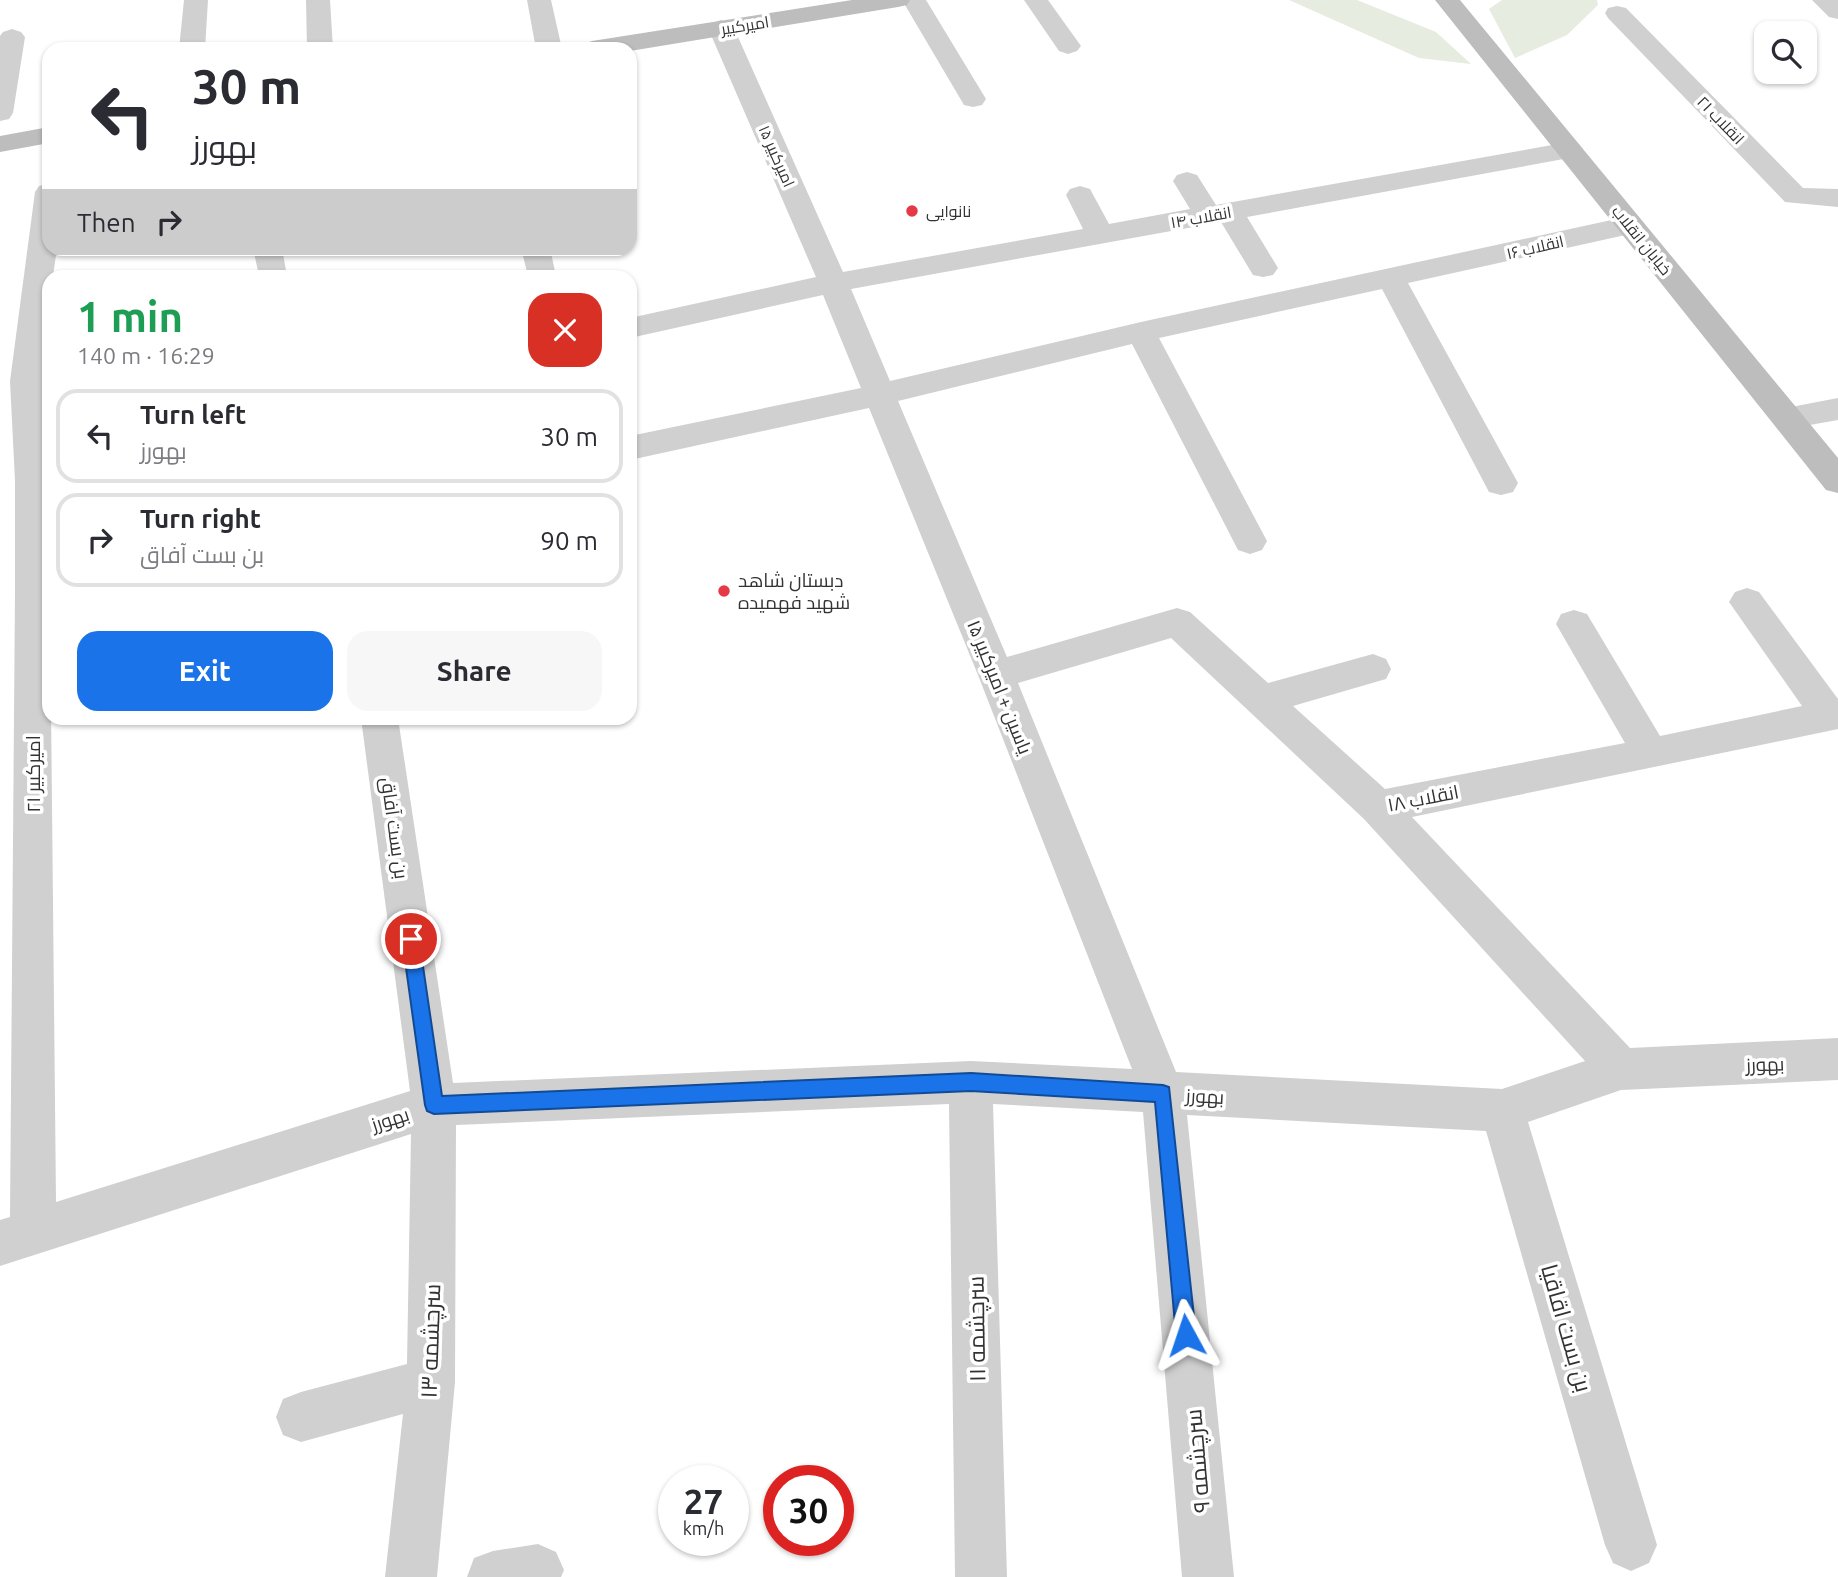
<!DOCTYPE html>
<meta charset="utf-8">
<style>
:root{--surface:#fff;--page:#f7f7f7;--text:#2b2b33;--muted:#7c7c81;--line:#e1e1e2;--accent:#1a73e8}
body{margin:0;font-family:Ubuntu,Cairo,sans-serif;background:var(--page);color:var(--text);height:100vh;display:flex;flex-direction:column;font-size:26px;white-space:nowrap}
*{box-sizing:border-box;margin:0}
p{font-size:23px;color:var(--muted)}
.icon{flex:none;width:38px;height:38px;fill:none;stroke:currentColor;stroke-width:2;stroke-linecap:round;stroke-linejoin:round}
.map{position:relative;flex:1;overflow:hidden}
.details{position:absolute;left:42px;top:270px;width:595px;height:455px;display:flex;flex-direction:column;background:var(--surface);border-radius:21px;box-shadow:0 2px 5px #0004}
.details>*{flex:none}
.hud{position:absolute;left:42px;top:42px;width:595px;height:214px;border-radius:21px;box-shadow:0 2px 5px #0004;background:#fff;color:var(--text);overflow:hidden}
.fabs{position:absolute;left:1754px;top:21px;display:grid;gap:14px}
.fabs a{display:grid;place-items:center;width:63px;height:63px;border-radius:14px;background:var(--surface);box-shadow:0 2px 5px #0004;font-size:35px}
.speed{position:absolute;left:658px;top:1465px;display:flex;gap:14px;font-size:35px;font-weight:700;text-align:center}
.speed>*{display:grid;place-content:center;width:91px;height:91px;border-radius:50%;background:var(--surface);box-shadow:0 2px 5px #0004;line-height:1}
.speed small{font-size:18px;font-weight:400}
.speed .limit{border:10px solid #d22;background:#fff;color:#111}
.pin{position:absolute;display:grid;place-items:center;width:60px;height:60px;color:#fff;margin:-30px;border:4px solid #fff;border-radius:50%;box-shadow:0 2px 7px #0007}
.me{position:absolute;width:77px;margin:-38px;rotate:355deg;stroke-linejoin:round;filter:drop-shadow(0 0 5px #0008)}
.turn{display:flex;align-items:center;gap:24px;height:147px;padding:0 35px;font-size:32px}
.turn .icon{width:91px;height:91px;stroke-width:2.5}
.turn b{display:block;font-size:49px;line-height:60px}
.then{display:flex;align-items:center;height:66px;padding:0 35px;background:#0003;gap:14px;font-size:26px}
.round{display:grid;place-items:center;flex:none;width:74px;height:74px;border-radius:21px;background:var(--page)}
.overview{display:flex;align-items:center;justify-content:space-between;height:119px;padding:0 35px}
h1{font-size:42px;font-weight:700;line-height:52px;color:#1e9e55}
.primary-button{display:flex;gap:14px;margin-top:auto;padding:14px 35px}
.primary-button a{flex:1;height:80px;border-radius:21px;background:var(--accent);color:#fff;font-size:28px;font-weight:700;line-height:80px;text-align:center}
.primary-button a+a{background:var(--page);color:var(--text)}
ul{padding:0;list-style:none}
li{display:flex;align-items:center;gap:21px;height:94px;margin:0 14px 10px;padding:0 21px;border:4px solid var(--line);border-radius:21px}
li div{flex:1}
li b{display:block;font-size:26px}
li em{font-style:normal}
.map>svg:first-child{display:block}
</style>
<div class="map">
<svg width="1838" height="1577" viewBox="0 0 1838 1577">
<rect width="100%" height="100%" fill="#fff"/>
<path fill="#e6ecdf" d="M 1289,0 L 1357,0 L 1436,32 L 1471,64 L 1419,58 Z
M 1502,0 L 1597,0 L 1598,5 L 1567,35 L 1515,58 L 1489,9 Z"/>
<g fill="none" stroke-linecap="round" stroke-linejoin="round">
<path fill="#d0d0d0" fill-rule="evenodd" d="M 184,0 L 208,0 L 205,49 L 179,49 Z
M 306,0 L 330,0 L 333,49 L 307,49 Z
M 527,0 L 551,0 L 562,49 L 536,49 Z
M 902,0 L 926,0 L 986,99 L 982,105 L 973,107 L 964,105 Z
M 1024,0 L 1048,0 L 1081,46 L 1077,51 L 1068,54 L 1059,51 Z
M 1812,0 L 1838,0 L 1838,19 L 1829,17 Z
M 1617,6 L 1626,8 L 1803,188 L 1838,189 L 1838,207 L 1785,202 L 1608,18 L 1605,13 L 1608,8 Z
M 721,20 L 730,23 L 734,28 L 843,272 L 1083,229 L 1066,195 L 1070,189 L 1080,186 L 1090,189 L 1109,224 L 1190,209 L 1173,181 L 1177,175 L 1187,172 L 1197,175 L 1216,205 L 1569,142 L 1579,144 L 1583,150 L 1579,156 L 1569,158 L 1247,217 L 1278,268 L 1273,275 L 1263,277 L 1253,275 L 1221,222 L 851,289 L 890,381 L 1141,322 L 1630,216 L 1640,219 L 1644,225 L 1640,231 L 1630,234 L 1408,283 L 1518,483 L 1513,492 L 1501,495 L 1489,492 L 1382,289 L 1159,338 L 1267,541 L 1262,550 L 1250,554 L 1238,550 L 1132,344 L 898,401 L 1007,657 L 1177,608 L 1190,612 L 1268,683 L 1373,654 L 1386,659 L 1391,669 L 1386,679 L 1293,706 L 1385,789 L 1625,743 L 1556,624 L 1561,614 L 1574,610 L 1587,614 L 1660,736 L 1802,706 L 1729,602 L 1735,592 L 1747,588 L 1759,592 L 1838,699 L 1838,729 L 1412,817 L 1630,1048 L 1838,1038 L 1838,1080 L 1621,1090 L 1528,1122 L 1657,1545 L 1649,1563 L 1631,1571 L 1613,1563 L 1605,1545 L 1486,1131 L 1187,1115 L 1234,1577 L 1182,1577 L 1143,1112 L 993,1104 L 1007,1577 L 955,1577 L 949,1104 L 456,1125 L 455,1382 L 437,1577 L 385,1577 L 403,1414 L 301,1442 L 283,1435 L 276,1417 L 283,1399 L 301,1392 L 407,1364 L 411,1134 L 0,1266 L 0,1220 L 10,1217 L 15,591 L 15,481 L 10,381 L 35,192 L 39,186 L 49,183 L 49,248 L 57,248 L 53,276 L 49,276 L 49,316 L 42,381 L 49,506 L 56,1202 L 410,1091 L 361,718 L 398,718 L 453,1083 L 971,1061 L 1132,1069 L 978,675 L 869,408 L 630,460 L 630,436 L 861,388 L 823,295 L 630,338 L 630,318 L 816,277 L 708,28 L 712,23 ZM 1171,638 L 1364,819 L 1585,1061 L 1502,1089 L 1176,1072 L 1018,683 Z
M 12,29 L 21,32 L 25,37 L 13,113 L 9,119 L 0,121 L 0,36 L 3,32 Z
M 253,248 L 282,248 L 287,276 L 259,276 Z
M 521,248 L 550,248 L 556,276 L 528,276 Z
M 1838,398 L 1838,420 L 1787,429 L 1776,426 L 1771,418 L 1776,410 Z
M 538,1544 L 556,1552 L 564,1570 L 561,1577 L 467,1577 L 474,1558 L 493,1551 Z"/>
<path fill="#bdbdbd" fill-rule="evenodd" d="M 852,0 L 910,0 L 907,5 L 898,7 L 630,51 L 579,49 L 583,44 L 592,41 Z
M 1435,0 L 1460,0 L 1838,458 L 1838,493 L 1826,490 Z
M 49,127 L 49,143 L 0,152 L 0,136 Z"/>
</g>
<path fill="#1a73e8" stroke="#114b97" stroke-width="2" d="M 411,931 L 417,933 L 419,939 L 442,1096 L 971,1073 L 1163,1085 L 1169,1087 L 1196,1335 L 1193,1342 L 1186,1345 L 1179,1342 L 1176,1335 L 1155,1102 L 971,1091 L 434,1114 L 427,1111 L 425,1105 L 402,939 L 405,933 Z"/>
<g fill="#e63946" stroke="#fff" stroke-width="2.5">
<circle cx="912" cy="211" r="7"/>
<circle cx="724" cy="591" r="7"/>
</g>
<g text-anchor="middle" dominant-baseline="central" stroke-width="7" stroke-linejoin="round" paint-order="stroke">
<g font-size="16" fill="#333" stroke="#fff">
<text transform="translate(745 25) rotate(-9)">امیرکبیر</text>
<text transform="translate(1721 120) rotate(46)">انقلاب ۲۱</text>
<text transform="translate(777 156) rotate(66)">امیرکبیر ۱۵</text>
<text transform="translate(1201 217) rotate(-10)">انقلاب ۱۴</text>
<text transform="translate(1642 240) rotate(51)">خیابان انقلاب</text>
<text transform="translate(1535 247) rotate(-13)">انقلاب ۱۶</text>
</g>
<g font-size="16" fill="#333" stroke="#fff" text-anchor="start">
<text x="926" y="211">نانوایی</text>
</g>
<g font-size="19" fill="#333" stroke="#fff" text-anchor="start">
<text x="738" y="580">دبستان شاهد<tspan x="738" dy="22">شهید فهمیده</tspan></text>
</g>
<g font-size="19" fill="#333" stroke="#fff">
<text transform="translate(1000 687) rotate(68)">یاسین + امیرکبیر ۱۵</text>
<text transform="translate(33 774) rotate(-90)">امیرکبیر ۲۱</text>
<text transform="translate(1423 798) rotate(-11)">انقلاب ۱۸</text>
<text transform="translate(395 828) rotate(82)">بن بست آفاق</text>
<text transform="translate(1765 1064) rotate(-2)">بهورز</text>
<text transform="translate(1205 1096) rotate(3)">بهورز</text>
<text transform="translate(390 1119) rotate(-18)">بهورز</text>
</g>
<g font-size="23" fill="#333" stroke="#fff">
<text transform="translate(1567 1328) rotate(74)">بن بست اقاقیا</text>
<text transform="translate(976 1329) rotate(-91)">سرچشمه ۱۱</text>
<text transform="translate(430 1341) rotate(-88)">سرچشمه ۱۳</text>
<text transform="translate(1197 1461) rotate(-95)">سرچشمه ۹</text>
</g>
</g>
</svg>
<div class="fabs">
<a><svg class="icon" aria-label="search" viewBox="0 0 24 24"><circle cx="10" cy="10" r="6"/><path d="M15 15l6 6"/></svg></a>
</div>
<div class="speed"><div>27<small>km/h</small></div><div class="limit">30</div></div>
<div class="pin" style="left:411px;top:939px;background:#d93025"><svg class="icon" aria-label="arrive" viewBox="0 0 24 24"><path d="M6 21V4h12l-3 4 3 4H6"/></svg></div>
<svg class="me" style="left:1186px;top:1335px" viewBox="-20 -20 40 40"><path d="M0-17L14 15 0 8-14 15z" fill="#1a73e8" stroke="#fff" stroke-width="4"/></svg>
<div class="hud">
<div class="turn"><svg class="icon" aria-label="left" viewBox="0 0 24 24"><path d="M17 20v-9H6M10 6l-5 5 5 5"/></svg><div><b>30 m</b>بهورز</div></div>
<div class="then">Then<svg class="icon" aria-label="right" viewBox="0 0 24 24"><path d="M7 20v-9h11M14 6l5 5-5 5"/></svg></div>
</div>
<section class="details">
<div class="overview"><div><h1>1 min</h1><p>140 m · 16:29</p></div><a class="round" style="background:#d93025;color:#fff"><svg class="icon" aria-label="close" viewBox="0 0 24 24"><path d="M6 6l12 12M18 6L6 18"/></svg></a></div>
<ul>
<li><svg class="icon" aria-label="left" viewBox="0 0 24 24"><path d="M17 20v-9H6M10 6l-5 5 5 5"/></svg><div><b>Turn left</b><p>بهورز</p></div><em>30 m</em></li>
<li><svg class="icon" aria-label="right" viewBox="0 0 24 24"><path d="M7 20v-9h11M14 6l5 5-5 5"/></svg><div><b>Turn right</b><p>بن بست آفاق</p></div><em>90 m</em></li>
</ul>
<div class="primary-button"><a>Exit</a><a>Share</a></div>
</section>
</div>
